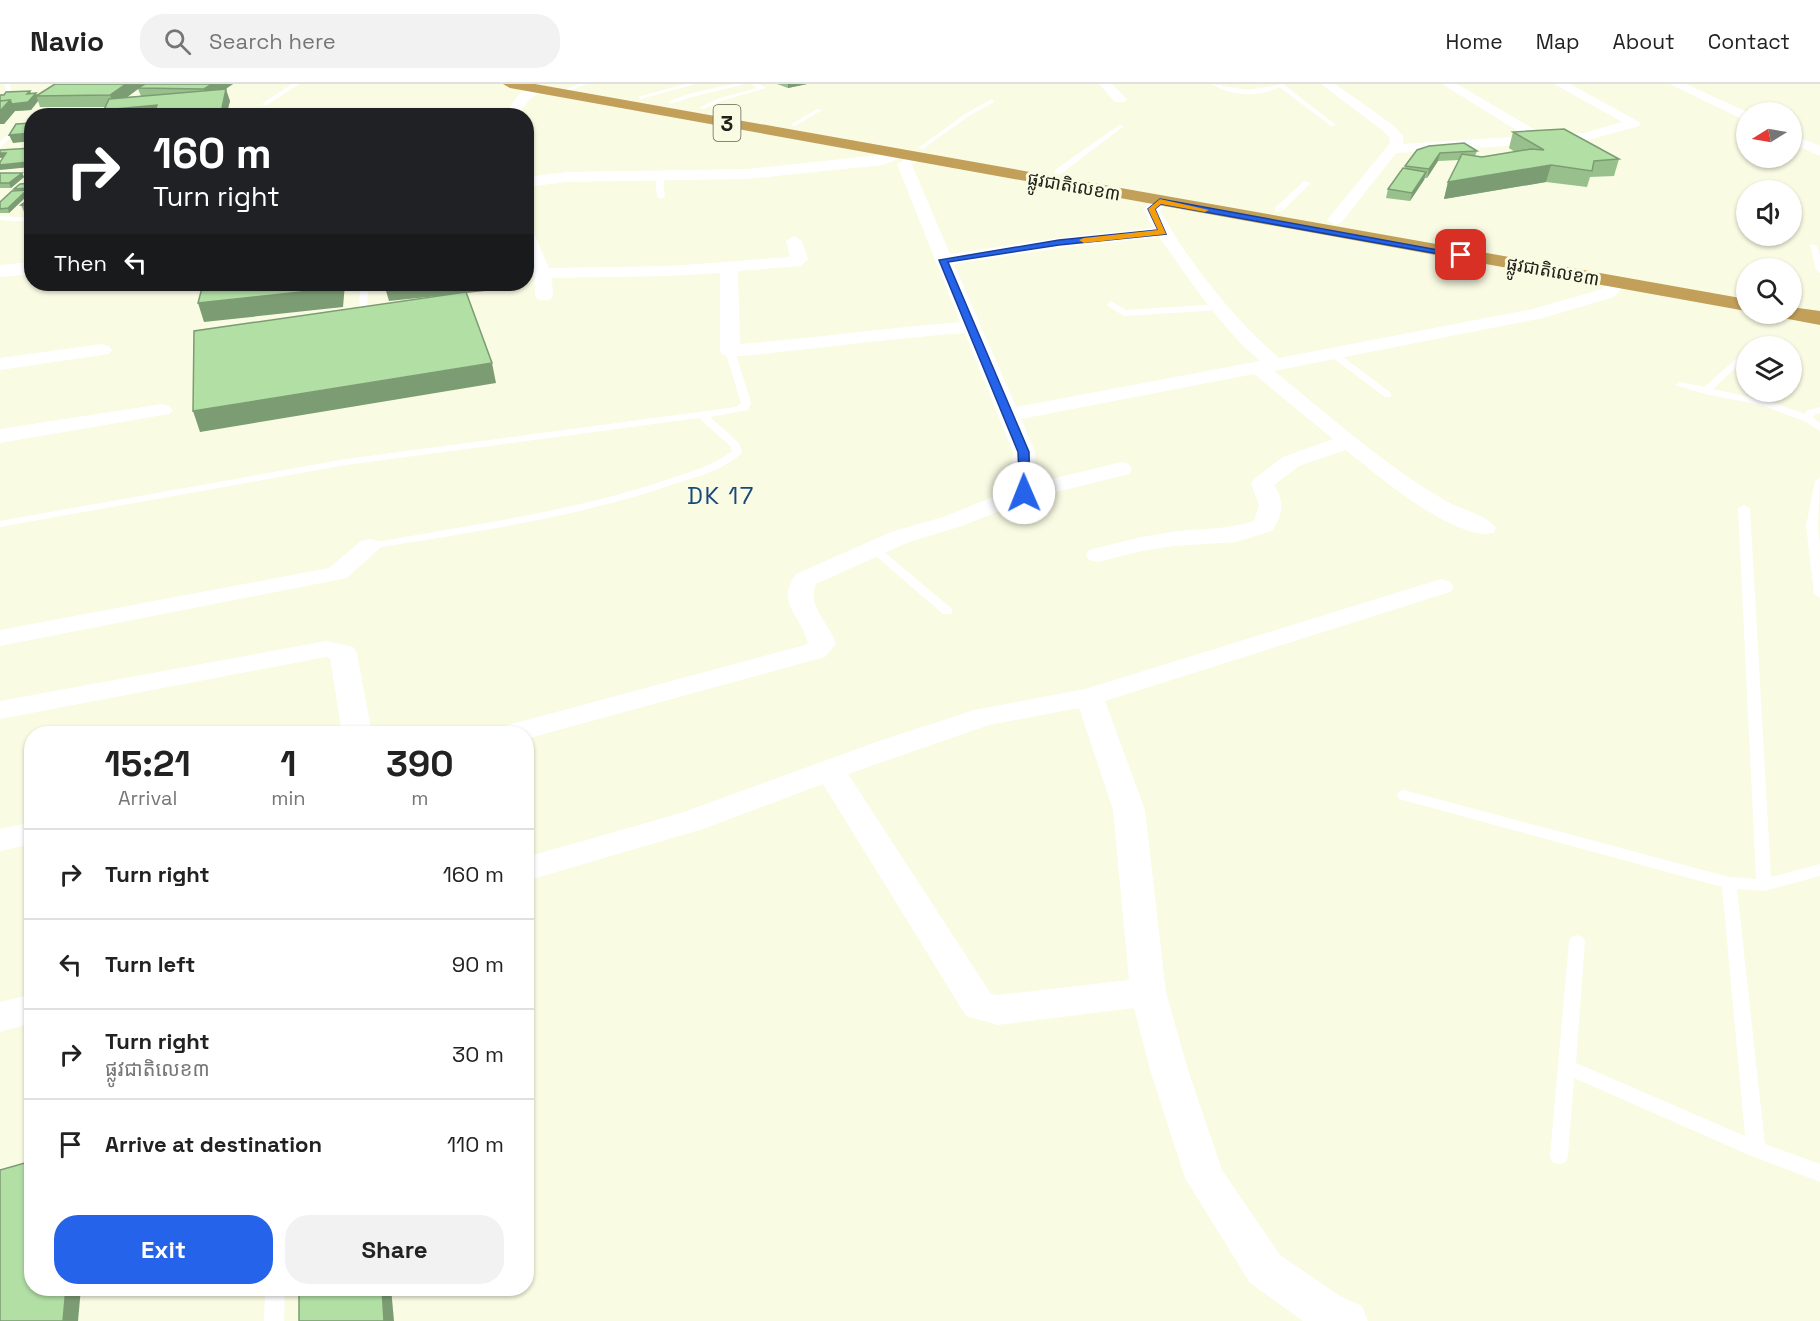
<!DOCTYPE html>
<meta charset="utf-8">
<style>
:root{--surface:#fff;--page:#f2f2f2;--text:#222;--muted:#767676;--line:#e0e0e0;--accent:#2563eb}
body{margin:0;font-family:"Space Grotesk","Noto Sans Khmer",sans-serif;background:var(--page);color:var(--text);height:100vh;display:flex;flex-direction:column;font-size:22px;white-space:nowrap}
*{box-sizing:border-box;margin:0}
p{font-size:20px;color:var(--muted)}
.icon{flex:none;width:33px;height:33px;fill:none;stroke:currentColor;stroke-width:2;stroke-linecap:round;stroke-linejoin:round}
.map{position:relative;flex:1;overflow:hidden}
.details{position:absolute;left:24px;top:642px;width:510px;height:570px;display:flex;flex-direction:column;background:var(--surface);border-radius:24px;box-shadow:0 2px 4px #0004}
.details>*{flex:none}
.banner{position:absolute;left:24px;top:24px;width:510px;height:183px;border-radius:24px;box-shadow:0 2px 4px #0004;background:#202124;color:#fff;overflow:hidden}
.needle{width:39px;rotate:259deg}
.buttons{position:absolute;left:1736px;top:18px;display:grid;gap:12px}
.buttons a{display:grid;place-items:center;width:66px;height:66px;border-radius:50%;background:var(--surface);box-shadow:0 2px 4px #0004;font-size:30px}
.pin{position:absolute;display:grid;place-items:center;width:51px;height:51px;color:#fff;margin:-26px;border-radius:12px;box-shadow:0 3px 9px #0006}
.me{position:absolute;width:66px;margin:-33px;rotate:359deg;stroke-linejoin:round;filter:drop-shadow(0 0 4px #0008)}
.turn{display:flex;align-items:center;gap:21px;height:126px;padding:0 30px;font-size:27px}
.turn .icon{width:78px;height:78px;stroke-width:2.5}
.turn b{display:block;font-size:42px;line-height:51px}
.then{display:flex;align-items:center;height:57px;padding:0 30px;background:#0003;gap:12px;font-size:22px}
.eta{display:flex;justify-content:space-evenly;align-items:center;height:102px;text-align:center}
.eta b{font-size:36px;font-weight:600;line-height:42px}
.cta{display:flex;gap:12px;margin-top:auto;padding:12px 30px}
.cta a{flex:1;height:69px;border-radius:24px;background:var(--accent);color:#fff;font-size:24px;font-weight:600;line-height:69px;text-align:center}
.cta a+a{background:var(--page);color:var(--text)}
ul{padding:0;list-style:none}
li{display:flex;align-items:center;gap:18px;height:90px;padding:0 30px;border-top:2px solid var(--line)}
li div{flex:1}
li b{display:block;font-size:22px}
li em{font-style:normal}
header{display:flex;align-items:center;gap:36px;box-sizing:border-box;height:84px;padding:0 30px;background:var(--surface);border-bottom:2px solid var(--line)}
header strong{font-size:28px}
nav{display:flex;gap:33px;margin-inline-start:auto;font-size:21px}
.search{width:420px;height:54px;background:var(--page);display:flex;align-items:center;gap:15px;box-sizing:border-box;padding:0 21px;border-radius:24px;color:var(--muted);font-size:22px}
.map>svg:first-child{display:block}
</style>
<header>
<strong>Navio</strong>
<div class="search"><svg class="icon" aria-label="search" viewBox="0 0 24 24"><circle cx="10" cy="10" r="6"/><path d="M15 15l6 6"/></svg>Search here</div>
<nav><a>Home</a><a>Map</a><a>About</a><a>Contact</a></nav>
</header>
<div class="map">
<svg width="1820" height="1237" viewBox="0 0 1820 1237">
<rect width="100%" height="100%" fill="#f9fbe3"/>
<g fill="none" stroke-linecap="round" stroke-linejoin="round">
<path fill="#fff" fill-rule="evenodd" d="M 4,0 L 10,0 L 11,9 L 7,9 Z
M 292,0 L 299,0 L 267,21 L 263,21 L 263,19 Z
M 578,0 L 587,0 L 562,10 L 557,9 Z
M 685,0 L 695,0 L 641,15 L 638,13 Z
M 733,0 L 745,0 L 692,13 L 671,20 L 668,18 L 688,10 Z
M 752,0 L 760,0 L 766,4 L 721,17 L 704,25 L 699,24 L 717,15 L 757,4 Z
M 1212,0 L 1248,6 L 1283,0 L 1336,41 L 1331,42 L 1279,3 C 1260,14 1230,12 1212,0 Z
M 992,15 L 994,18 L 969,32 L 923,65 L 918,64 L 965,30 Z
M 817,25 L 822,26 L 795,42 L 790,41 Z
M 1119,41 L 1124,42 L 1061,90 L 1055,90 L 1055,86 Z
M 7,51 L 12,52 L 0,64 L 0,58 Z
M 659,90 L 663,92 L 665,113 L 661,115 L 657,113 L 655,92 Z
M 1304,97 L 1311,99 L 1281,128 L 1275,128 L 1275,124 Z
M 0,132 L 32,134 L 32,138 L 0,136 Z
M 1810,160 L 1817,162 L 1820,172 L 1820,189 L 1816,186 Z
M 360,200 L 368,200 L 367,228 L 363,231 L 359,228 Z
M 1111,217 L 1126,226 L 1219,220 L 1223,223 L 1219,226 L 1124,232 L 1108,222 L 1107,220 Z
M 730,264 L 735,267 L 751,319 L 748,326 L 710,333 L 739,359 L 742,368 L 741,370 C 723,386 697,393 674,400 C 576,434 472,448 370,465 L 364,462 L 370,459 C 470,441 572,428 669,395 C 690,388 714,381 732,367 L 730,362 L 699,334 L 346,381 L 0,443 L 0,437 L 346,375 L 736,323 L 741,319 L 725,267 Z
M 1746,266 L 1746,274 L 1713,305 L 1768,317 L 1805,330 L 1806,327 L 1820,323 L 1820,329 L 1814,331 L 1813,334 L 1820,339 L 1820,347 L 1804,337 L 1761,321 L 1705,310 L 1675,301 L 1680,298 L 1704,303 Z
M 1329,267 L 1335,267 L 1391,309 L 1391,313 L 1385,313 L 1329,271 Z
M 1791,267 L 1799,269 L 1801,271 L 1796,274 L 1791,273 Z
M 1820,394 L 1818,442 L 1820,461 L 1820,514 L 1814,510 L 1806,442 L 1815,397 Z
M 1744,421 L 1750,424 L 1771,793 L 1820,780 L 1820,792 L 1764,807 L 1737,805 L 1765,1060 L 1820,1080 L 1820,1098 L 1749,1071 L 1574,994 L 1568,1072 L 1566,1078 L 1559,1080 L 1552,1078 L 1550,1072 L 1569,857 L 1571,853 L 1577,851 L 1583,853 L 1585,857 L 1576,979 L 1745,1052 L 1722,803 L 1399,715 L 1397,711 L 1399,707 L 1404,706 L 1729,793 L 1756,795 L 1738,424 Z
M 874,461 L 878,463 L 951,524 L 953,527 L 951,530 L 943,530 L 870,467 L 868,465 L 870,463 Z
M 265,1204 L 285,1204 L 284,1237 L 264,1237 Z"/>
<path fill="#fff" fill-rule="evenodd" d="M 1099,0 L 1112,0 L 1127,15 L 1125,18 L 1115,18 Z
M 1321,0 L 1335,0 L 1393,41 L 1403,52 L 1403,60 L 1526,52 L 1442,0 L 1457,0 L 1544,51 L 1584,49 L 1622,38 L 1554,0 L 1570,0 L 1641,39 L 1639,42 L 1585,57 L 1396,69 L 1341,139 L 1335,141 L 1327,136 L 1390,59 L 1389,53 L 1383,47 Z
M 1670,0 L 1686,0 L 1747,28 L 1746,37 Z
M 537,1 L 544,5 L 529,16 L 517,32 L 503,32 L 519,10 Z
M 1791,50 L 1820,62 L 1820,72 L 1791,59 Z
M 914,70 L 921,74 L 912,81 L 950,170 L 1059,154 L 1153,144 L 1143,125 L 1154,115 L 1166,115 L 1168,118 L 1160,126 C 1187,177 1235,236 1279,274 L 1533,225 L 1602,205 L 1611,195 L 1623,195 L 1626,199 L 1614,213 L 1543,234 L 1274,287 C 1330,332 1385,382 1448,418 C 1462,426 1487,431 1496,444 L 1493,449 C 1456,458 1374,389 1346,366 L 1299,382 L 1274,401 C 1285,418 1283,431 1272,447 L 1236,458 L 1174,462 L 1142,467 L 1098,478 L 1089,476 L 1086,471 L 1089,466 C 1116,459 1143,452 1171,448 C 1199,444 1226,446 1254,437 L 1259,421 L 1251,400 L 1254,395 L 1283,373 L 1333,355 L 1254,290 L 1021,335 L 1035,368 L 1035,399 L 1121,378 L 1129,380 L 1132,385 L 1129,390 L 1032,414 L 962,442 L 909,458 L 816,500 C 806,521 830,540 836,560 L 825,573 L 526,655 L 526,650 L 497,650 L 501,643 L 805,561 L 808,559 C 801,531 775,519 796,490 L 891,448 L 946,432 L 1012,405 L 1013,368 L 965,249 C 886,255 809,266 730,273 L 723,271 L 720,267 L 720,189 L 669,192 L 552,194 L 553,212 L 550,216 L 538,216 L 535,212 L 534,189 L 526,170 L 526,144 L 534,149 L 549,184 L 669,182 L 790,173 L 786,157 L 794,152 L 802,157 L 808,175 L 801,182 L 738,187 L 740,260 C 814,254 886,244 960,238 L 897,80 ZM 1159,153 C 1190,196 1219,242 1260,277 L 1016,323 L 954,180 L 1059,164 Z
M 102,260 L 109,262 L 112,266 L 109,270 L 0,286 L 0,274 Z
M 162,320 L 169,322 L 173,326 L 169,330 L 0,359 L 0,345 Z
M 370,455 L 379,457 L 382,462 L 347,494 L 0,562 L 0,546 L 329,484 L 361,457 Z
M 1441,495 L 1450,498 L 1454,503 L 1450,508 L 1105,617 L 1145,726 L 1166,908 L 1188,986 L 1222,1086 L 1280,1171 L 1340,1212 L 1362,1222 L 1368,1237 L 1303,1237 L 1250,1199 L 1185,1094 L 1150,986 L 1134,924 L 998,941 L 966,932 L 823,700 L 703,745 L 526,797 L 526,773 L 681,729 L 876,658 L 974,626 L 1085,605 ZM 1079,624 L 1113,726 L 1129,896 L 998,911 L 991,910 L 848,690 L 989,641 Z
M 326,557 L 353,563 L 357,569 L 372,650 L 342,650 L 330,574 L 326,573 L 0,635 L 0,617 Z
M 32,738 L 32,760 L 0,767 L 0,745 Z
M 32,910 L 32,939 L 0,948 L 0,918 Z"/>
<path fill="#fff" fill-rule="evenodd" d="M 894,65 L 900,66 L 902,70 L 900,74 L 883,81 L 747,95 L 567,98 L 526,103 L 526,93 L 567,88 L 747,85 L 879,71 Z
M 32,178 L 32,190 L 0,193 L 0,181 Z"/>
<path fill="#c3a05a" fill-rule="evenodd" d="M 503,0 L 535,0 L 1746,215 L 1746,227 L 510,4 Z
M 1791,223 L 1820,227 L 1820,241 L 1783,234 L 1781,230 L 1791,230 Z"/>
</g>
<path fill="#98c08d" fill-rule="evenodd" d="M 55,0 L 233,0 L 224,6 L 230,17 L 226,32 L 106,32 L 104,26 L 106,23 L 40,23 L 38,17 L 31,26 L 15,27 L 4,40 L 0,40 L 0,11 L 30,7 L 31,9 L 36,9 L 37,11 ZM 138,5 L 141,12 L 127,13 Z
M 777,0 L 807,0 L 788,4 Z
M 1513,48 L 1619,75 L 1614,92 L 1590,93 L 1587,103 L 1546,98 L 1444,115 L 1448,98 L 1459,76 L 1438,77 L 1427,94 L 1425,94 L 1424,96 L 1410,117 L 1386,114 L 1388,105 L 1405,84 L 1405,82 L 1429,62 L 1477,67 L 1475,72 L 1482,73 L 1515,68 L 1509,64 Z
M 0,89 L 22,89 L 24,93 L 11,104 L 0,104 Z
M 32,99 L 32,108 L 28,109 L 28,111 L 9,129 L 0,129 L 0,118 L 15,107 L 14,105 Z
M 32,113 L 32,130 L 25,130 L 21,121 Z"/>
<path fill="#7c9c73" d="M 126,0 L 146,0 L 138,4 L 138,5 L 114,23 L 110,11 Z
M 212,0 L 233,0 L 207,17 L 204,5 Z
M 788,0 L 807,0 L 788,4 Z
M 226,5 L 230,17 L 226,32 L 195,32 Z
M 30,7 L 32,13 L 36,9 L 38,17 L 31,26 L 15,27 L 4,40 L 0,40 L 0,20 L 27,10 Z
M 157,21 L 160,32 L 106,32 L 104,26 Z
M 32,49 L 32,57 L 13,59 L 9,51 Z
M 0,69 L 6,69 L 8,73 L 0,74 Z
M 1440,69 L 1438,77 L 1427,94 L 1429,85 Z
M 32,73 L 31,83 L 0,86 L 0,81 Z
M 1551,81 L 1546,98 L 1444,115 L 1448,98 Z
M 1426,88 L 1424,96 L 1410,117 L 1412,109 Z
M 22,89 L 24,93 L 11,104 L 9,99 Z
M 27,106 L 28,111 L 9,129 L 8,124 Z
M 338,200 L 345,200 L 343,223 L 204,238 L 198,219 Z
M 384,200 L 513,200 L 514,204 L 389,217 Z
M 492,279 L 496,299 L 200,348 L 193,327 Z
M 66,1204 L 81,1204 L 78,1237 L 63,1237 Z
M 382,1204 L 391,1204 L 394,1237 L 384,1237 Z"/>
<path fill="#b1dfa4" stroke="#7c9c73" stroke-width="1.5" d="M 55,0 L 126,0 L 110,11 L 36,12 Z
M 145,0 L 212,0 L 204,5 L 138,4 Z
M 226,5 L 221,29 L 195,32 L 153,32 L 157,21 L 104,26 L 109,15 Z
M 30,7 L 27,10 L 36,9 L 28,18 L 12,20 L 10,16 L 0,17 L 0,11 L 4,11 L 6,8 Z
M 10,16 L 0,27 L 0,17 Z
M 32,39 L 32,49 L 9,51 L 16,40 Z
M 1564,45 L 1619,75 L 1594,77 L 1592,87 L 1551,81 L 1448,98 L 1462,70 L 1482,73 L 1531,65 L 1544,66 L 1513,48 Z
M 1464,59 L 1477,67 L 1440,69 L 1429,85 L 1405,82 L 1417,66 L 1429,62 Z
M 32,64 L 32,73 L 29,78 L 0,81 L 0,78 L 6,69 L 0,69 L 0,66 Z
M 1403,84 L 1426,88 L 1412,109 L 1388,105 Z
M 0,89 L 22,89 L 9,99 L 0,99 Z
M 32,99 L 32,104 L 14,105 L 20,100 Z
M 27,106 L 8,124 L 0,125 L 0,118 L 12,107 Z
M 32,113 L 32,121 L 21,121 Z
M 203,200 L 338,200 L 338,204 L 198,219 Z
M 466,208 L 492,279 L 193,327 L 194,247 Z
M 32,1077 L 32,1204 L 66,1204 L 63,1237 L 0,1237 L 0,1086 Z
M 299,1204 L 382,1204 L 384,1237 L 299,1237 Z"/>
<path fill="#2563eb" stroke="#184099" stroke-width="1.5" d="M 1160,115 L 1465,171 L 1461,174 L 1161,120 L 1155,125 L 1166,150 L 1059,161 L 948,178 L 1029,368 L 1030,409 L 1024,413 L 1020,412 L 1018,368 L 939,176 L 1059,156 L 1158,146 L 1148,125 Z"/>
<path fill="#f59e0b" d="M 1160,115 L 1209,126 L 1205,128 L 1161,120 L 1155,125 L 1166,150 L 1084,159 L 1079,156 L 1084,154 L 1158,146 L 1148,125 Z"/>
<g text-anchor="middle" dominant-baseline="central" stroke-width="6" stroke-linejoin="round" paint-order="stroke">
<g font-size="18" fill="#212219" stroke="#f9fbe3">
<text transform="translate(1074 102) rotate(10)">ផ្លូវជាតិលេខ៣</text>
<text transform="translate(1553 187) rotate(10)">ផ្លូវជាតិលេខ៣</text>
</g>
<rect fill="#f9fbe3" stroke="#626356" stroke-width="1.5" x="713.5" y="21" width="27" height="36" rx="4.5"/>
<g font-size="21" font-weight="bold" fill="#212219">
<text x="727" y="39">3</text>
</g>
<g font-size="24" letter-spacing="1.5" fill="#19497c" stroke="#f9fbe3">
<text x="721" y="411">DK 17</text>
</g>
</g>
</svg>
<div class="buttons">
<a><svg class="needle" viewBox="-14 -14 28 28"><path d="M0-13l5 13h-10z" fill="#e53935"/><path d="M0 13l5-13h-10z" fill="#767676"/></svg></a>
<a><svg class="icon" aria-label="sound" viewBox="0 0 24 24"><path d="M4 9h4l5-4v14l-5-4H4zM17 9q2 3 0 6"/></svg></a>
<a><svg class="icon" aria-label="search" viewBox="0 0 24 24"><circle cx="10" cy="10" r="6"/><path d="M15 15l6 6"/></svg></a>
<a><svg class="icon" aria-label="layers" viewBox="0 0 24 24"><path d="M12 4l9 5-9 5-9-5zM3 14l9 5 9-5"/></svg></a>
</div>
<div class="pin" style="left:1461px;top:171px;background:#d93025"><svg class="icon" aria-label="arrive" viewBox="0 0 24 24"><path d="M6 21V4h12l-3 4 3 4H6"/></svg></div>
<svg class="me" style="left:1024px;top:409px" viewBox="-20 -20 40 40"><circle r="19" fill="#fff"/><path d="M0-13L10 11 0 6-10 11z" fill="#2563eb"/></svg>
<div class="banner">
<div class="turn"><svg class="icon" aria-label="right" viewBox="0 0 24 24"><path d="M7 20v-9h11M14 6l5 5-5 5"/></svg><div><b>160 m</b>Turn right</div></div>
<div class="then">Then<svg class="icon" aria-label="left" viewBox="0 0 24 24"><path d="M17 20v-9H6M10 6l-5 5 5 5"/></svg></div>
</div>
<section class="details">
<div class="eta">
<div><b>15:21</b><p>Arrival</p></div>
<div><b>1</b><p>min</p></div>
<div><b>390</b><p>m</p></div>
</div>
<ul>
<li><svg class="icon" aria-label="right" viewBox="0 0 24 24"><path d="M7 20v-9h11M14 6l5 5-5 5"/></svg><div><b>Turn right</b></div><em>160 m</em></li>
<li><svg class="icon" aria-label="left" viewBox="0 0 24 24"><path d="M17 20v-9H6M10 6l-5 5 5 5"/></svg><div><b>Turn left</b></div><em>90 m</em></li>
<li><svg class="icon" aria-label="right" viewBox="0 0 24 24"><path d="M7 20v-9h11M14 6l5 5-5 5"/></svg><div><b>Turn right</b><p>ផ្លូវជាតិលេខ៣</p></div><em>30 m</em></li>
<li><svg class="icon" aria-label="arrive" viewBox="0 0 24 24"><path d="M6 21V4h12l-3 4 3 4H6"/></svg><div><b>Arrive at destination</b></div><em>110 m</em></li>
</ul>
<div class="cta"><a>Exit</a><a>Share</a></div>
</section>
</div>
